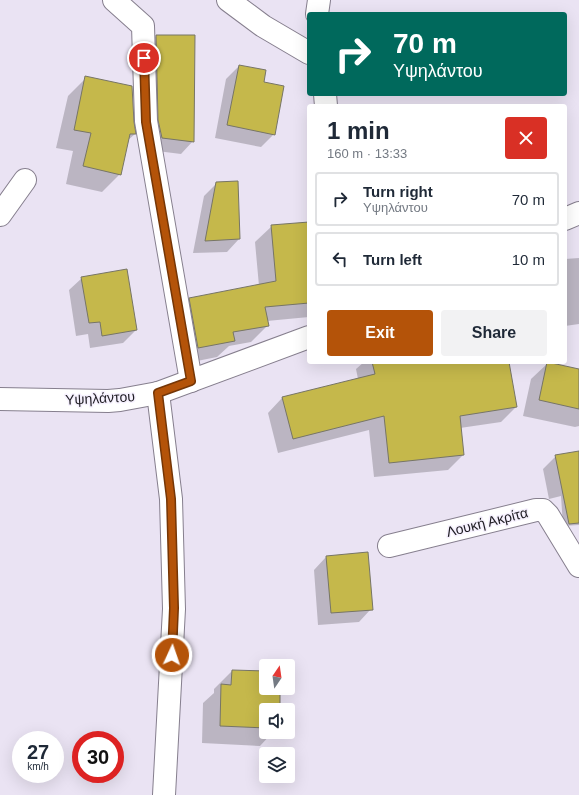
<!DOCTYPE html>
<meta charset="utf-8">
<style>
:root{--surface:#fff;--page:#f2f2f3;--text:#1f2937;--muted:#747a83;--line:#e0e1e3;--accent:#b45309}
body{margin:0;font-family:Helvetica,sans-serif;background:var(--page);color:var(--text);height:100vh;display:flex;flex-direction:column;font-size:15px;white-space:nowrap}
*{box-sizing:border-box;margin:0}
p{font-size:13px;color:var(--muted)}
.icon{flex:none;width:22px;height:22px;fill:none;stroke:currentColor;stroke-width:2;stroke-linecap:round;stroke-linejoin:round}
.map{position:relative;flex:1;overflow:hidden}
.details{position:absolute;left:307px;top:104px;width:260px;height:260px;display:flex;flex-direction:column;background:var(--surface);border-radius:4px;box-shadow:0 4px 16px #0002}
.details>*{flex:none}
.banner{position:absolute;left:307px;top:12px;width:260px;height:84px;border-radius:4px;box-shadow:0 4px 16px #0002;background:#00695c;color:#fff;overflow:hidden}
.needle{width:26px;rotate:13deg}
.controls{position:absolute;left:259px;top:659px;display:grid;gap:8px}
.controls a{display:grid;place-items:center;width:36px;height:36px;border-radius:4px;background:var(--surface);box-shadow:0 4px 16px #0002;font-size:20px}
.speed{position:absolute;left:12px;top:731px;display:flex;gap:8px;font-size:20px;font-weight:700;text-align:center}
.speed>*{display:grid;place-content:center;width:52px;height:52px;border-radius:50%;background:var(--surface);box-shadow:0 4px 16px #0002;line-height:1}
.speed small{font-size:10px;font-weight:400}
.speed .limit{border:6px solid #d22;background:#fff;color:#111}
.pin{position:absolute;display:grid;place-items:center;width:34px;height:34px;color:#fff;margin:-17px;border:2px solid #fff;border-radius:50%;box-shadow:0 1px 4px #0007}
.me{position:absolute;width:44px;margin:-22px;rotate:3deg;stroke-linejoin:round;filter:drop-shadow(0 0 3px #0008)}
.turn{display:flex;align-items:center;gap:14px;height:84px;padding:0 20px;font-size:18px}
.turn .icon{width:52px;height:52px;stroke-width:2.5}
.turn b{display:block;font-size:28px;line-height:34px}
.round{display:grid;place-items:center;flex:none;width:42px;height:42px;border-radius:4px;background:var(--page)}
.head{display:flex;align-items:center;justify-content:space-between;height:68px;padding:0 20px}
h1{font-size:24px;font-weight:700;line-height:30px}
.cta{display:flex;gap:8px;margin-top:auto;padding:8px 20px}
.cta a{flex:1;height:46px;border-radius:4px;background:var(--accent);color:#fff;font-size:16px;font-weight:700;line-height:46px;text-align:center}
.cta a+a{background:var(--page);color:var(--text)}
ul{padding:0;list-style:none}
li{display:flex;align-items:center;gap:12px;height:54px;margin:0 8px 6px;padding:0 12px;border:2px solid var(--line);border-radius:4px}
li div{flex:1}
li b{display:block;font-size:15px}
li em{font-style:normal}
.map>svg:first-child{display:block}
</style>
<div class="map">
<svg width="579" height="795" viewBox="0 0 579 795">
<rect width="100%" height="100%" fill="#eae3f3"/>
<path fill="#0003" d="M 156,36 L 193,141 L 181,154 L 149,150 L 143,48 Z
M 239,66 L 262,82 L 274,134 L 261,147 L 215,138 L 226,79 Z
M 86,78 L 135,134 L 127,141 L 120,174 L 102,192 L 66,184 L 73,151 L 56,148 L 68,96 Z
M 217,183 L 239,239 L 227,252 L 193,253 L 204,196 Z
M 309,223 L 309,317 L 267,321 L 268,325 L 251,342 L 229,346 L 217,357 L 182,364 L 173,315 L 190,299 L 259,286 L 255,242 L 272,226 Z
M 579,258 L 579,324 L 565,326 L 565,259 Z
M 82,278 L 136,330 L 123,343 L 90,348 L 88,334 L 76,336 L 69,290 Z
M 364,362 L 508,362 L 516,407 L 501,422 L 460,428 L 463,455 L 448,470 L 374,477 L 369,430 L 278,453 L 268,413 L 282,398 L 358,379 L 356,369 Z
M 548,363 L 579,370 L 579,426 L 575,427 L 523,416 L 531,379 Z
M 579,452 L 579,525 L 563,526 L 561,496 L 549,499 L 543,469 L 556,456 Z
M 326,557 L 371,609 L 359,622 L 318,625 L 314,570 Z
M 232,671 L 266,672 L 266,688 L 279,688 L 279,710 L 266,710 L 266,732 L 273,732 L 260,746 L 202,743 L 203,703 L 214,693 L 214,689 Z"/>
<path fill="#c5b84b" stroke="#777566" d="M 156,35 L 195,35 L 194,142 L 162,138 L 158,120 Z
M 239,65 L 266,70 L 264,82 L 284,86 L 275,135 L 227,125 Z
M 85,76 L 132,86 L 134,122 L 136,134 L 130,134 L 121,175 L 83,166 L 91,133 L 74,130 Z
M 238,181 L 240,239 L 205,241 L 216,182 Z
M 309,222 L 309,303 L 265,307 L 269,326 L 233,332 L 235,341 L 198,348 L 189,298 L 276,281 L 271,225 Z
M 127,269 L 137,330 L 102,336 L 100,322 L 89,323 L 81,277 Z
M 372,362 L 509,362 L 517,407 L 460,416 L 464,455 L 389,463 L 384,416 L 293,439 L 282,397 L 375,374 Z
M 547,362 L 579,369 L 579,409 L 539,400 Z
M 579,451 L 579,523 L 569,524 L 555,455 Z
M 368,552 L 373,610 L 331,613 L 326,556 Z
M 232,670 L 266,671 L 266,688 L 280,688 L 280,710 L 266,710 L 266,728 L 220,726 L 221,684 L 231,685 Z"/>
<g fill="none" stroke-linecap="round" stroke-linejoin="round">
<defs>
<path id="minor" d="M 114,0 L 143,26 L 146,121 L 191,381
M 228,0 L 263,26 L 309,53
M 317,14 L 319,0
M 325,94 L 326,106
M 0,215 L 25,180
M 158,393 L 171,499 L 174,609 L 164,795
M 389,546 L 536,510 L 543,510 L 548,515 L 579,566"/>
<path id="tertiary" d="M 565,219 L 579,213
M 0,399 L 108,401 L 120,400 L 158,393 L 309,337"/>
</defs>
<use href="#minor" stroke="#867f8e" stroke-width="24"/>
<use href="#tertiary" stroke="#867f8e" stroke-width="24"/>
<use href="#minor" stroke="#fff" stroke-width="22"/>
<use href="#tertiary" stroke="#fff" stroke-width="22"/>
</g>
<g fill="none" stroke-linecap="round" stroke-linejoin="round">
<defs>
<path id="route" d="M 144,58 L 146,122 L 191,381 L 158,393 L 171,499 L 174,608 L 172,655"/>
</defs>
<use href="#route" stroke="#753606" stroke-width="10"/>
<use href="#route" stroke="#b45309" stroke-width="7"/>
</g>
<g text-anchor="middle" dominant-baseline="central" stroke-width="3" stroke-linejoin="round" paint-order="stroke">
<g font-size="14" fill="#1d1b21" stroke="#f6f1fe">
<text transform="translate(100 398) rotate(-3)">Υψηλάντου</text>
<text transform="translate(487 522) rotate(-14)">Λουκή Ακρίτα</text>
</g>
</g>
</svg>
<div class="controls">
<a><svg class="needle" viewBox="-14 -14 28 28"><path d="M0-13l5 13h-10z" fill="#e53935"/><path d="M0 13l5-13h-10z" fill="#747a83"/></svg></a>
<a><svg class="icon" aria-label="sound" viewBox="0 0 24 24"><path d="M4 9h4l5-4v14l-5-4H4zM17 9q2 3 0 6"/></svg></a>
<a><svg class="icon" aria-label="layers" viewBox="0 0 24 24"><path d="M12 4l9 5-9 5-9-5zM3 14l9 5 9-5"/></svg></a>
</div>
<div class="speed"><div>27<small>km/h</small></div><div class="limit">30</div></div>
<div class="pin" style="left:144px;top:58px;background:#d93025"><svg class="icon" aria-label="arrive" viewBox="0 0 24 24"><path d="M6 21V4h12l-3 4 3 4H6"/></svg></div>
<svg class="me" style="left:172px;top:655px" viewBox="-20 -20 40 40"><circle r="17" fill="#b45309" stroke="#fff" stroke-width="3"/><path d="M0-11L8 9 0 5-8 9z" fill="#fff"/></svg>
<div class="banner">
<div class="turn"><svg class="icon" aria-label="right" viewBox="0 0 24 24"><path d="M7 20v-9h11M14 6l5 5-5 5"/></svg><div><b>70 m</b>Υψηλάντου</div></div>
</div>
<section class="details">
<div class="head"><div><h1>1 min</h1><p>160 m · 13:33</p></div><a class="round" style="background:#d93025;color:#fff"><svg class="icon" aria-label="close" viewBox="0 0 24 24"><path d="M6 6l12 12M18 6L6 18"/></svg></a></div>
<ul>
<li><svg class="icon" aria-label="right" viewBox="0 0 24 24"><path d="M7 20v-9h11M14 6l5 5-5 5"/></svg><div><b>Turn right</b><p>Υψηλάντου</p></div><em>70 m</em></li>
<li><svg class="icon" aria-label="left" viewBox="0 0 24 24"><path d="M17 20v-9H6M10 6l-5 5 5 5"/></svg><div><b>Turn left</b></div><em>10 m</em></li>
</ul>
<div class="cta"><a>Exit</a><a>Share</a></div>
</section>
</div>
